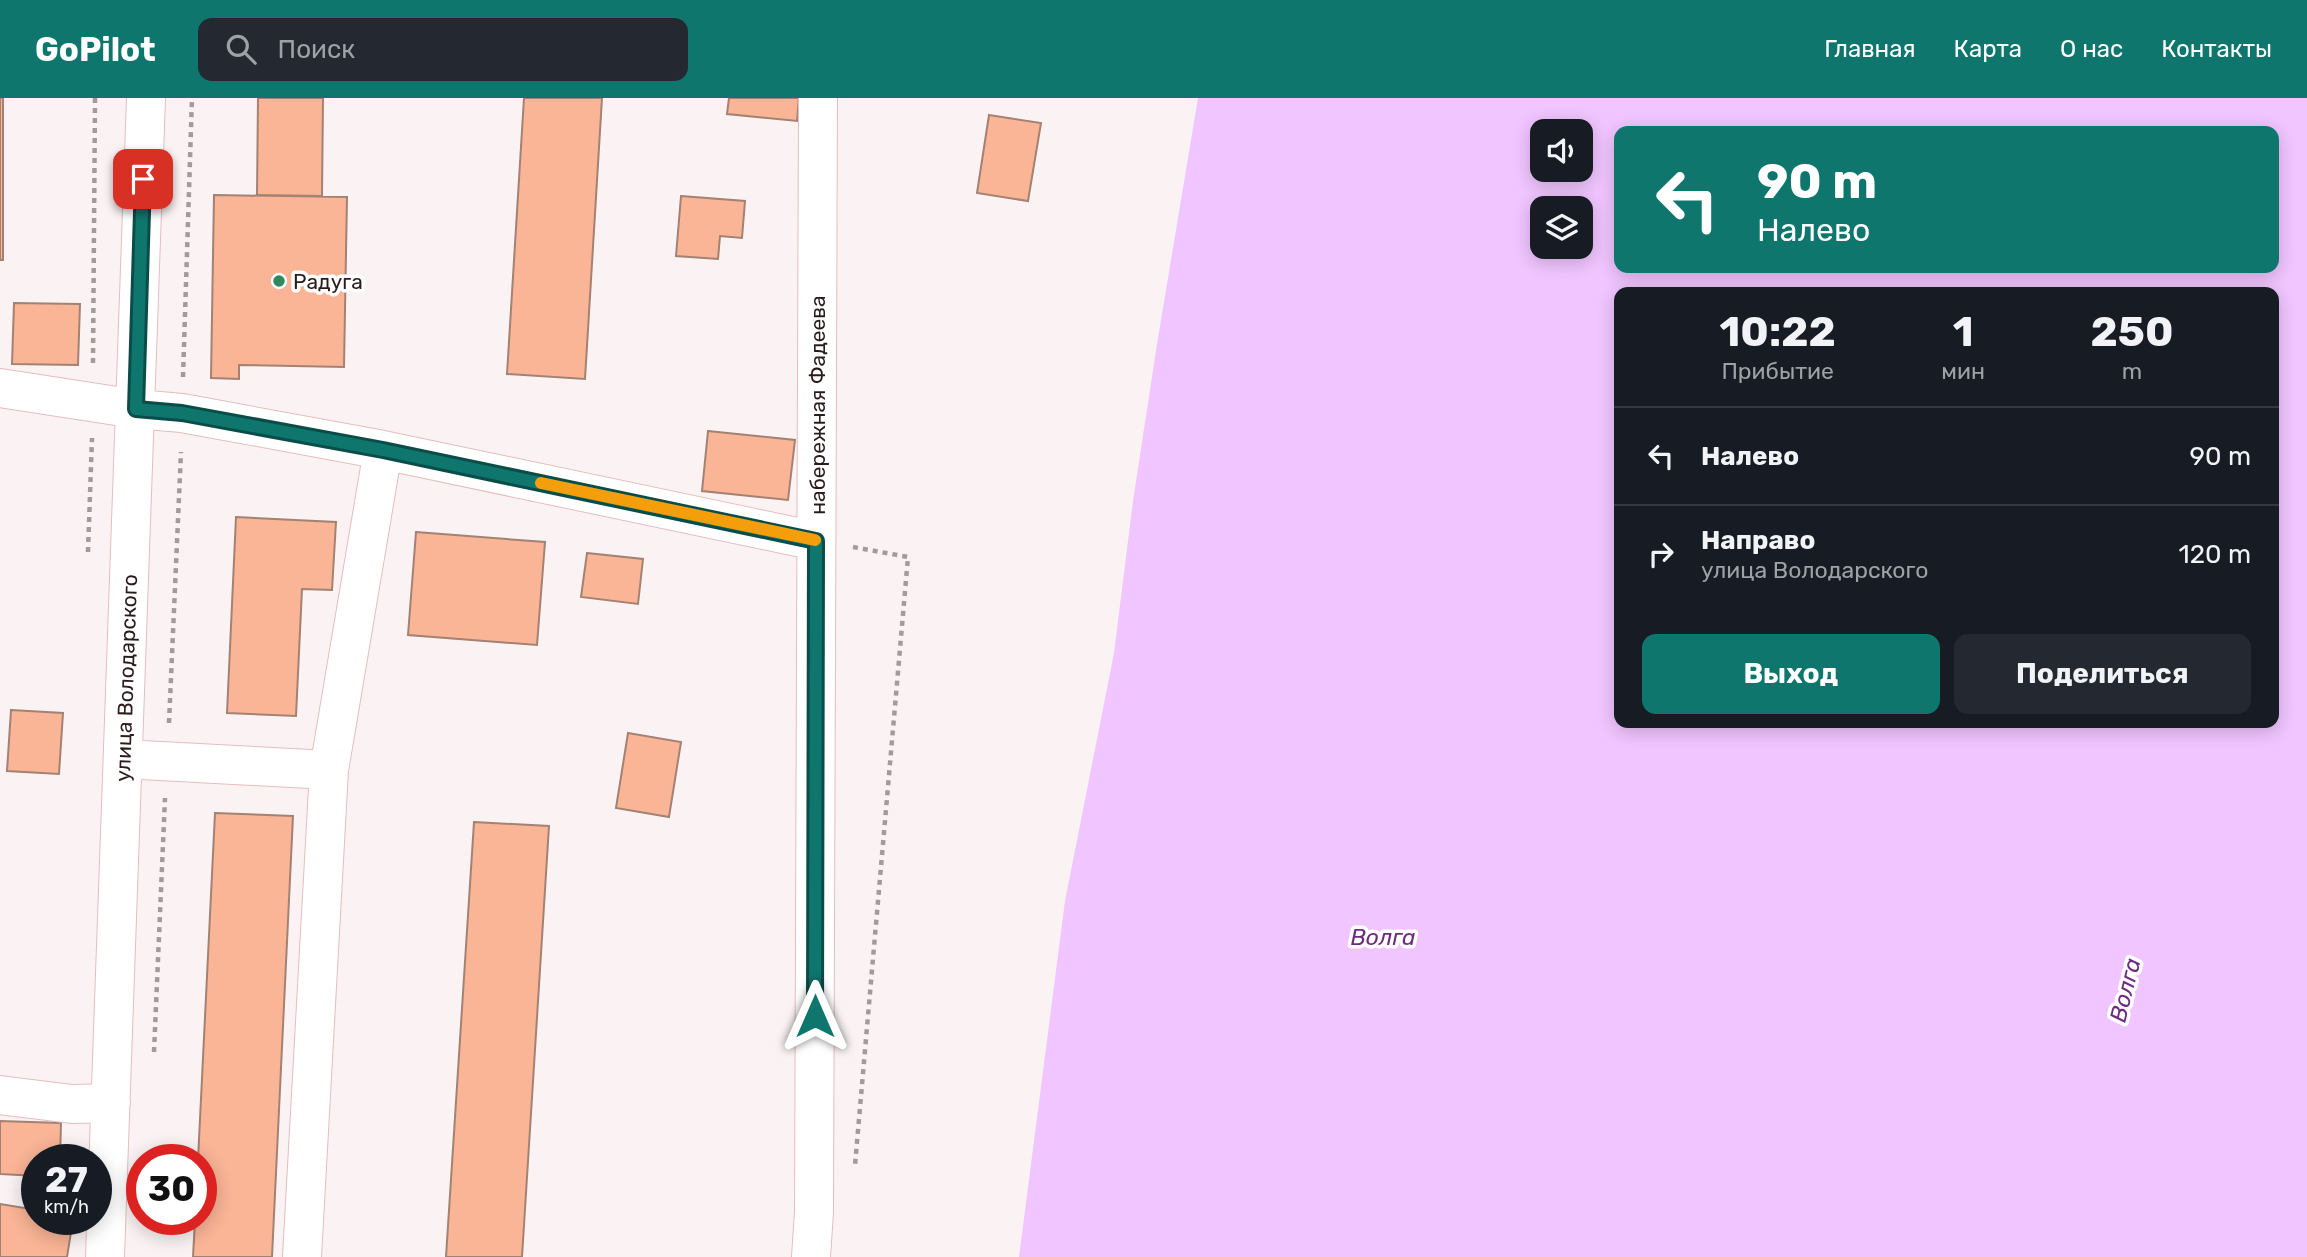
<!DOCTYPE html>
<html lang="ru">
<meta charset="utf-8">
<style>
:root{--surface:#171b24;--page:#242831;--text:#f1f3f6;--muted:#9ea1a6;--line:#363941;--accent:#0f766e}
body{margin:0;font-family:Rubik,sans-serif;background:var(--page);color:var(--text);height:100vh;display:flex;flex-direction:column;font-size:26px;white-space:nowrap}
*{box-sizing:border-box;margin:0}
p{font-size:23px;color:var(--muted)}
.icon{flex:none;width:38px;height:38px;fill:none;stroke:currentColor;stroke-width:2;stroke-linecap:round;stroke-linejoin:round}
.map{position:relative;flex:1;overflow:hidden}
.details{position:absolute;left:1614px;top:189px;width:665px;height:441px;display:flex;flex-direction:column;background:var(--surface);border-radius:14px;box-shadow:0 4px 18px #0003}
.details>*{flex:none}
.hud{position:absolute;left:1614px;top:28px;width:665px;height:147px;border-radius:14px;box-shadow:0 4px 18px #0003;background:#0f766e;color:#fff;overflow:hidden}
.controls{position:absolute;left:1530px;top:21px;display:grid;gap:14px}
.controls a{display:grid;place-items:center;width:63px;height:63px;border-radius:14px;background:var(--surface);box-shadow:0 4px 18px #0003;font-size:35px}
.speed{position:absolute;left:21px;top:1046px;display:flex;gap:14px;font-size:35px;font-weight:700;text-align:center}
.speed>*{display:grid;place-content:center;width:91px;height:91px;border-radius:50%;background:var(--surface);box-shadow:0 4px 18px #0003;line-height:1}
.speed small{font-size:18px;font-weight:400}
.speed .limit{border:10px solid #d22;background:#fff;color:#111}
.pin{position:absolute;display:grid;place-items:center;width:60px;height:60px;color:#fff;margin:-30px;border-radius:14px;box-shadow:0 4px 10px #0006}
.me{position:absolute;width:77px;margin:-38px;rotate:0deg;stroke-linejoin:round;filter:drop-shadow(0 0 5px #0008)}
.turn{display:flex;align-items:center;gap:24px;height:147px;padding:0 28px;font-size:32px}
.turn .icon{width:91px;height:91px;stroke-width:2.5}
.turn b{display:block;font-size:49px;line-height:60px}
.eta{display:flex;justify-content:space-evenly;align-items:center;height:119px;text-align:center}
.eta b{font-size:42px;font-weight:700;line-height:49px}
.button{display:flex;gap:14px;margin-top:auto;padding:14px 28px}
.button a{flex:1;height:80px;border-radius:14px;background:var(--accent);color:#fff;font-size:28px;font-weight:700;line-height:80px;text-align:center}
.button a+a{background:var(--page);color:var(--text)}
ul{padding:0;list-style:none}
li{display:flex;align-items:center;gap:21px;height:98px;padding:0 28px;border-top:2px solid var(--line)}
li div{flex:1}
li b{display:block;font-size:26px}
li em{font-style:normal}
header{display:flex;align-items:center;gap:42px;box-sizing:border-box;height:98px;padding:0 35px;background:var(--accent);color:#fff}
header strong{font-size:33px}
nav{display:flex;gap:38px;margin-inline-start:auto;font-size:24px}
.search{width:490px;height:63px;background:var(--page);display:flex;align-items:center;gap:18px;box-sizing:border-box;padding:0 24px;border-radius:14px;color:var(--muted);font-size:26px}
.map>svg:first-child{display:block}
</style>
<header>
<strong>GoPilot</strong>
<div class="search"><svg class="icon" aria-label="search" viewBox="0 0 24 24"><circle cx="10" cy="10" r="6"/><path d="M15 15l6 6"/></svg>Поиск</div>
<nav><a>Главная</a><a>Карта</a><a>О нас</a><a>Контакты</a></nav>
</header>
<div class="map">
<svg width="2307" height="1159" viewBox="0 0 2307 1159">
<rect width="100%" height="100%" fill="#fbf3f3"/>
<path fill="#f1c5ff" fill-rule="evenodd" d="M 1198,0 L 2307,0 L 2307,1159 L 1019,1159 L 1065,803 L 1114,555 L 1133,403 L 1157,246 ZM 1542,33 L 1580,33 L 1580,72 L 1542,72 ZM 1619,33 L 2273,33 L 2273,170 L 1619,170 ZM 1542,110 L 1580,110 L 1580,149 L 1542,149 ZM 1619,194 L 2273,194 L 2273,625 L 1619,625 Z"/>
<path fill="#fab496" stroke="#a38273" stroke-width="2" d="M 0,0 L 3,0 L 3,162 L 0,162 Z
M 258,0 L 323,0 L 322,98 L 257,97 Z
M 524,0 L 602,0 L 585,281 L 507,276 Z
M 729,0 L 799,0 L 797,23 L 727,16 Z
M 989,17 L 1041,25 L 1028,103 L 977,95 Z
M 214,97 L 347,99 L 344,269 L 239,267 L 239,281 L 211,280 Z
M 681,98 L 745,103 L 742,140 L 720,138 L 718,161 L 676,158 Z
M 14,205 L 80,206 L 78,267 L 12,266 Z
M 708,333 L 795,342 L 788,402 L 702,393 Z
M 236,419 L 336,424 L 332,492 L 302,491 L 296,618 L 227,615 Z
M 416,434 L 545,444 L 537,547 L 408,537 Z
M 587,455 L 643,461 L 638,506 L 581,499 Z
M 11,612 L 63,615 L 59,676 L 7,673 Z
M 628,635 L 681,644 L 669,719 L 616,710 Z
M 215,715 L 293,718 L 272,1159 L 193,1159 L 195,1122 L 201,1122 L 201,1062 L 198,1062 Z
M 474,724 L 549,728 L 522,1159 L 446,1159 Z
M 0,1023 L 61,1025 L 60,1062 L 37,1062 L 37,1078 L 0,1076 Z
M 0,1106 L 37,1112 L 37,1122 L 73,1122 L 67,1159 L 0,1159 Z"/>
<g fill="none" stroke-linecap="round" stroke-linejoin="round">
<defs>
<path id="minor" d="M 0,290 L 136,311 L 182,315 L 383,352 L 816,443
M 123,661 L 329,672
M 0,997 L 72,1006 L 111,1005
M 105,1159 L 146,0
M 302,1159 L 329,672 L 383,352
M 811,1159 L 814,1114 L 818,0"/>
</defs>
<use href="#minor" stroke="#e5bdbe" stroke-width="40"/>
<path stroke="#a49a9a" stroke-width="4.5" stroke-dasharray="5 5" stroke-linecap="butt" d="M 93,265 L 95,0
M 183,279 L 192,0
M 853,449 L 908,459 L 855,1067
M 88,454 L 92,340
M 169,625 L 181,354
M 154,954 L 165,700"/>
<use href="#minor" stroke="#fff" stroke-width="38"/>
</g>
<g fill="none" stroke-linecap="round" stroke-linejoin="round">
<defs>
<path id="route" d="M 143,81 L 136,311 L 182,315 L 383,352 L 816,443 L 815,918"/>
</defs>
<use href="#route" stroke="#0a4d48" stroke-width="18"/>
<use href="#route" stroke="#0f766e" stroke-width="12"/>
<path stroke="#f59e0b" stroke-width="12" d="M 541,385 L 815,442"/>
</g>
<circle fill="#30895e" stroke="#fff" stroke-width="2.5" cx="279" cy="183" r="7"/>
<g text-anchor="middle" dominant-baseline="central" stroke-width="7" stroke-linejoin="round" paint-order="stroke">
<g font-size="21" fill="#2a1c1d" stroke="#fff" text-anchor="start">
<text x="293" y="183">Радуга</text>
</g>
<g font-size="21" fill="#2a1c1d" stroke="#fff">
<text transform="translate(817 307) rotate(-90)">набережная Фадеева</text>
<text transform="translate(126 580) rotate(-88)">улица Володарского</text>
</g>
<g font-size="23" font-style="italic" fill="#6c2b7e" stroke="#fff">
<text x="1383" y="839">Волга</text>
<text transform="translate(2125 892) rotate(-76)">Волга</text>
</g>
</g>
</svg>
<div class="controls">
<a><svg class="icon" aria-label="sound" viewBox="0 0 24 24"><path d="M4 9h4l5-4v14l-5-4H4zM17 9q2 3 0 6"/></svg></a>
<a><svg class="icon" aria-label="layers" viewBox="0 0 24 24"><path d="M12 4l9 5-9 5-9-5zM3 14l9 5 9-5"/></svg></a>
</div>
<div class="speed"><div>27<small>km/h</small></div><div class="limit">30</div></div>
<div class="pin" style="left:143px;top:81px;background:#d93025"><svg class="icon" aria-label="arrive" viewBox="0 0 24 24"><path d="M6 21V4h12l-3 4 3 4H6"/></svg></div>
<svg class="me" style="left:815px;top:918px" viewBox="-20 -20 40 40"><path d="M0-17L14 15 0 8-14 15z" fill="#0f766e" stroke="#fff" stroke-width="4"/></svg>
<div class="hud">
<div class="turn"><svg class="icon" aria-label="left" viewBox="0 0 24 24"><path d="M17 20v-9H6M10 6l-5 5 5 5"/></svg><div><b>90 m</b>Налево</div></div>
</div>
<section class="details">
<div class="eta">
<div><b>10:22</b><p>Прибытие</p></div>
<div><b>1</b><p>мин</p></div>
<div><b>250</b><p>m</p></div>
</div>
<ul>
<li><svg class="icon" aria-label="left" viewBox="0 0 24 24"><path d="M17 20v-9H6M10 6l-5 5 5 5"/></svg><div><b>Налево</b></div><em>90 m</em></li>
<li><svg class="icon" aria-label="right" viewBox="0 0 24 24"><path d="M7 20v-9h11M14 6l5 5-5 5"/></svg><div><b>Направо</b><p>улица Володарского</p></div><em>120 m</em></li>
</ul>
<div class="button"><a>Выход</a><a>Поделиться</a></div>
</section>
</div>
